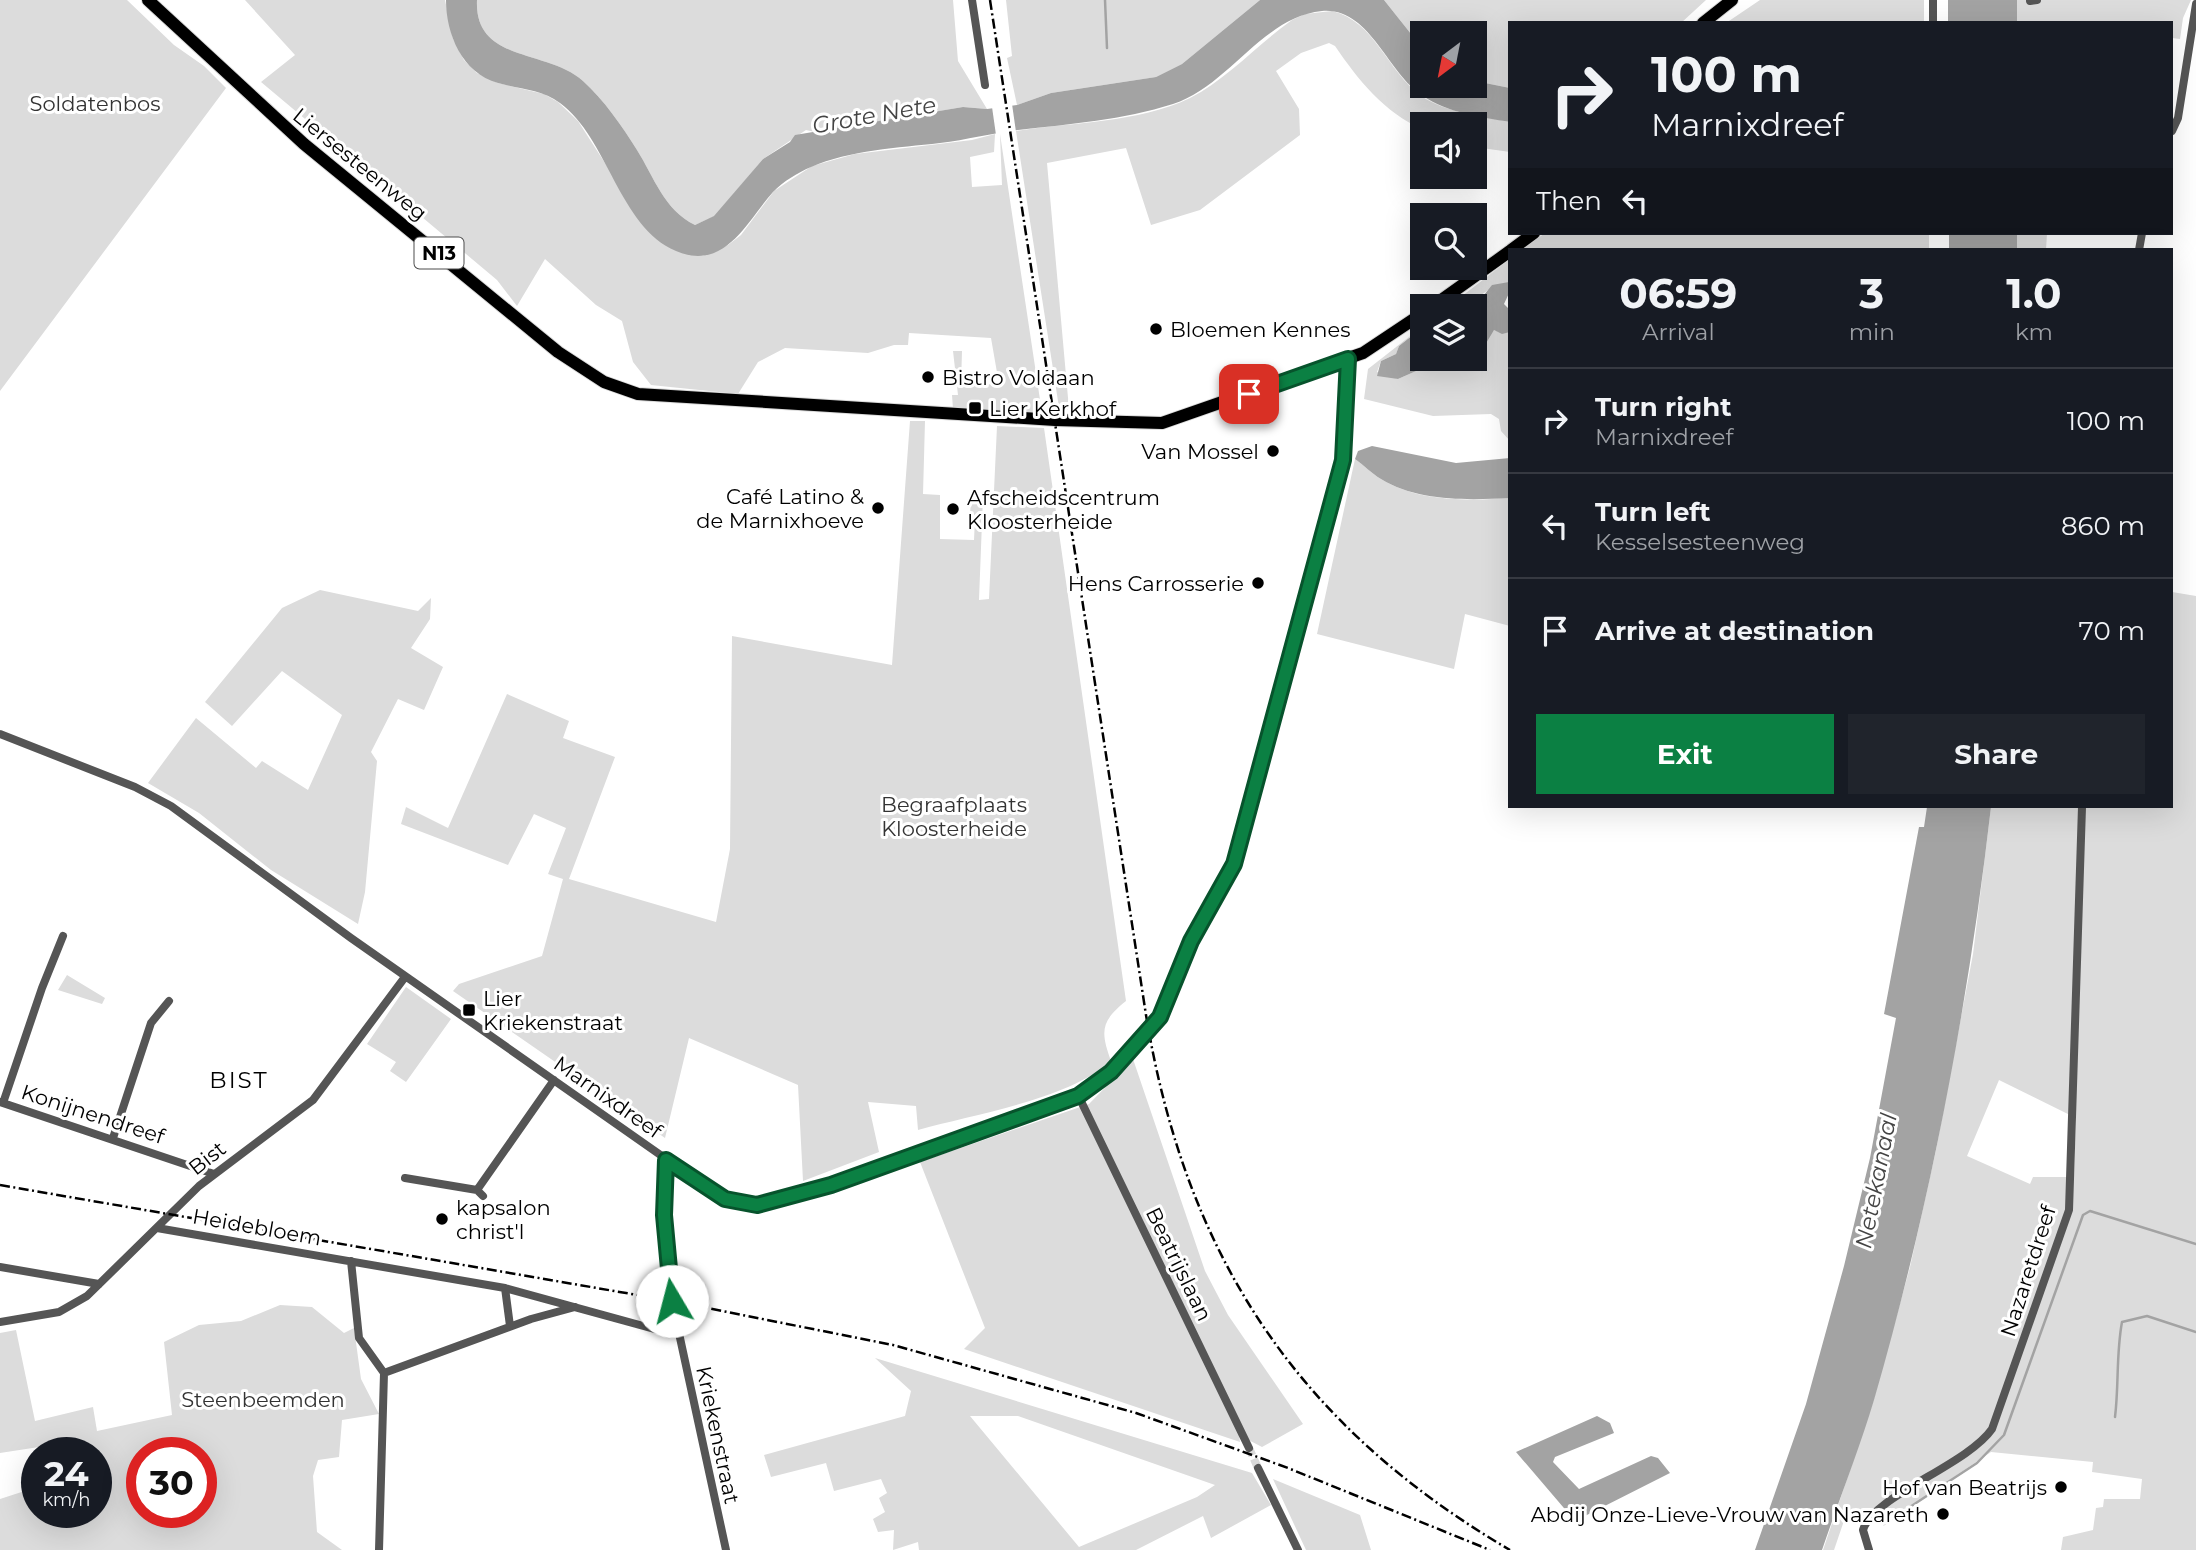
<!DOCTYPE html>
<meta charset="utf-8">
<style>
:root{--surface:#171b24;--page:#20242c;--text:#f1f3f6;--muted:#9ea1a6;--line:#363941;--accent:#0b8043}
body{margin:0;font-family:Montserrat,sans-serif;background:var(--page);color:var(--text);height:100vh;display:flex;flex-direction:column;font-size:26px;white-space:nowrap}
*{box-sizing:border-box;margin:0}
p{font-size:23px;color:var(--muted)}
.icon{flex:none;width:38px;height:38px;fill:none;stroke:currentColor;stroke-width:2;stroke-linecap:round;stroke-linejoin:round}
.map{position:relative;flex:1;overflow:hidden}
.details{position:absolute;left:1508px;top:248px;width:665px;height:560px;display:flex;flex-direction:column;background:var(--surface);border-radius:0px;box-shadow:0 7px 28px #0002}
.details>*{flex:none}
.guide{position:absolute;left:1508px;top:21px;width:665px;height:214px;border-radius:0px;box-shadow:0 7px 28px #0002;background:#171b24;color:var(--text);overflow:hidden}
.needle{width:46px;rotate:212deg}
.tools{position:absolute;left:1410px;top:21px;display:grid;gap:14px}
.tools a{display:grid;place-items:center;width:77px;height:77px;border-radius:0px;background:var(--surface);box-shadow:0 7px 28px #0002;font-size:35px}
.speed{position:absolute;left:21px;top:1437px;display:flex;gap:14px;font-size:35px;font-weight:700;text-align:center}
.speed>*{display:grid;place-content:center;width:91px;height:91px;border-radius:50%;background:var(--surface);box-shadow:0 7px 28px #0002;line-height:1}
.speed small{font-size:18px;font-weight:400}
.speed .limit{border:10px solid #d22;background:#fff;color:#111}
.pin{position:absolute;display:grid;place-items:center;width:60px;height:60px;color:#fff;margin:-30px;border-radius:14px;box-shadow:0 4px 10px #0006}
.me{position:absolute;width:77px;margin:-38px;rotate:352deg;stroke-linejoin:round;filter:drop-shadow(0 0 5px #0008)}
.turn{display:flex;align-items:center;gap:24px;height:147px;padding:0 28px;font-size:32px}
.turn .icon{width:91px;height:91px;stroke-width:2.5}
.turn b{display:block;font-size:49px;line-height:60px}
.then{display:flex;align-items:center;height:66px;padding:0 28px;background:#0003;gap:14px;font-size:26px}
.eta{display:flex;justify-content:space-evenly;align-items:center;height:119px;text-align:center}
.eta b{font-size:42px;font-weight:700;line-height:49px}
.cta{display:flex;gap:14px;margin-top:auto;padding:14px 28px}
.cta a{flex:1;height:80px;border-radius:0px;background:var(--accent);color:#fff;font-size:28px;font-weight:700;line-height:80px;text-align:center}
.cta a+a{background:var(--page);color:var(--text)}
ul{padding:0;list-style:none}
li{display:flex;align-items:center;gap:21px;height:105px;padding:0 28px;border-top:2px solid var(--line)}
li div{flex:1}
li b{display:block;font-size:26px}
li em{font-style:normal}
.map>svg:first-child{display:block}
</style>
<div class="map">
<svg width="2196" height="1550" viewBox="0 0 2196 1550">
<rect width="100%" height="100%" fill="#fff"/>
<path fill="#dcdcdc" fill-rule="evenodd" d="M 0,0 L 127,0 L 174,45 L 204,66 L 226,88 L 0,391 Z
M 245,0 L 445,0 L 453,39 L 464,60 L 477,73 L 498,83 L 544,94 L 558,102 L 578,121 L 648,230 L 703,256 L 728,245 L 741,235 L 774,191 L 812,166 L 855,154 L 972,140 L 995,134 L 994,152 L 970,157 L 972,187 L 1002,185 L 1000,134 L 1042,413 L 953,409 L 952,395 L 958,395 L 953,351 L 962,351 L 961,385 L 999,384 L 991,338 L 909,333 L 908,345 L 894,345 L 868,353 L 785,348 L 758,362 L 738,394 L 651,385 L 633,362 L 622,321 L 596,305 L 545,259 L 517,306 L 497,280 L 261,82 L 295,55 Z
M 477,0 L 953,0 L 958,61 L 987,109 L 963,107 L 815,132 L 806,130 L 763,159 L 715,216 L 695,225 C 664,210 654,177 637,150 C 622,126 604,100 583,81 C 548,49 474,63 477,0 Z
M 1006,0 L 1260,0 L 1182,64 L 1156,77 L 1051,93 L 1017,105 L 1007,58 L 1012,56 Z
M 1384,0 L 1706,0 L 1681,23 L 1510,23 L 1510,88 L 1475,81 L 1475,33 L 1423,33 L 1423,49 Z
M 1760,0 L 1924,0 L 1924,22 L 1726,23 Z
M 2017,0 L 2191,0 L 2183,18 L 2180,39 L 2172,38 L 2172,23 L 2017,23 Z
M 1332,11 C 1375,21 1387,71 1421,96 C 1447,113 1481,116 1510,122 L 1510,152 L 1475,147 L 1475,124 L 1423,124 L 1423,130 C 1383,111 1359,81 1335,46 L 1329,43 L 1301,53 L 1276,71 L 1299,109 L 1300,135 L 1200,210 L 1151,225 L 1126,148 L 1047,163 L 1069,409 L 1060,414 L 1016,131 C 1072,122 1138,123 1190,98 C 1227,79 1258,44 1292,20 L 1305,14 Z
M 1545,233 L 1929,233 L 1929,250 L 1522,250 Z
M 2017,233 L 2047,233 L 2046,250 L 2017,250 Z
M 1510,259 L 1510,284 C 1488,279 1482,306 1449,306 Z
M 1423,326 L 1399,346 L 1396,354 L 1381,361 L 1377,372 L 1398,379 L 1432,364 L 1447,364 L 1452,359 L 1475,359 L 1475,346 L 1494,330 L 1502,333 L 1510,332 L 1510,441 L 1501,431 L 1499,419 L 1491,414 L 1433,416 L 1364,399 L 1368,369 Z
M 910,421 L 925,421 L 923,494 L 940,495 L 940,539 L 974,540 L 975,518 L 970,517 L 971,496 L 983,496 L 979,600 L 989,599 L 997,426 L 1044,428 L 1126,1001 C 1101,1021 1100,1031 1111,1061 C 1067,1100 975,1114 918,1130 L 916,1106 L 868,1102 L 879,1152 L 803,1181 L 798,1085 L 689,1038 L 665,1138 L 453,991 L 459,984 L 542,956 L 563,879 L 548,874 L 566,828 L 534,814 L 508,865 L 401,824 L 406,807 L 448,828 L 507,694 L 569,721 L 563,738 L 615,757 L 569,879 L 716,922 L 730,849 L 732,636 L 892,665 Z
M 1355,459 C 1364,465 1372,474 1381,479 C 1418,502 1469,501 1510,498 L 1510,626 L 1465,614 L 1454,669 L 1317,634 Z
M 320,590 L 418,611 L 431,598 L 430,619 L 411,648 L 443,667 L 424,710 L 398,699 L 371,752 L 377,761 L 365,892 L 358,924 L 271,870 L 199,813 L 148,783 L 196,718 L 256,768 L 262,761 L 308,790 L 342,715 L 282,671 L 232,726 L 205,702 L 282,608 Z
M 2172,592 L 2196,596 L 2196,1550 L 2061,1550 L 2063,1537 L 2093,1530 L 2096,1508 L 2103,1507 L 2104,1499 L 2140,1499 L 2142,1479 L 2092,1472 L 2093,1462 L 1991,1452 L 1884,1524 L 1867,1511 L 1859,1525 L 1848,1509 L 1834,1550 L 1823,1550 L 1873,1402 L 1910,1267 L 1936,1150 L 1973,954 L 1991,807 L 2172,807 ZM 1999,1080 L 2076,1118 L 2074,1177 L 2033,1177 L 2030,1184 L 1967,1156 Z
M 67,975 L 105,998 L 102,1004 L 58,990 Z
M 406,987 L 451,1019 L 406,1082 L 390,1071 L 396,1062 L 367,1044 Z
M 1133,1059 L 1205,1271 L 1228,1315 L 1303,1424 L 1262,1447 L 1239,1435 L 1240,1442 L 964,1349 L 985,1328 L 920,1162 L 1089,1104 Z
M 280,1305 L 312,1307 L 344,1333 L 354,1328 L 361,1379 L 379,1414 L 342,1420 L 339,1457 L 318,1460 L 313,1476 L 317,1532 L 342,1550 L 0,1550 L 0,1499 L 37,1487 L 37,1512 L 96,1512 L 96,1452 L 40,1452 L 39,1447 L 0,1453 L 0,1333 L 16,1330 L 35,1421 L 93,1407 L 97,1431 L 172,1415 L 164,1342 L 199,1325 L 241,1321 ZM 142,1452 L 201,1452 L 201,1512 L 142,1512 Z
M 875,1358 L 1252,1473 L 1271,1505 L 1211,1538 L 1203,1516 L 1136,1550 L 919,1550 L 918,1542 L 893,1550 L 894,1530 L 878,1532 L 873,1519 L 885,1512 L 879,1498 L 887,1493 L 881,1479 L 834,1491 L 826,1463 L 771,1477 L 764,1455 L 905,1416 L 911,1391 ZM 970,1416 L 1018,1416 L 1215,1485 L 1197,1497 L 1079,1547 Z
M 1273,1479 L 1360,1515 L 1371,1550 L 1306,1550 Z"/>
<path fill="#a3a3a3" d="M 446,0 L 477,0 C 474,63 548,49 583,81 C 604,100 622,126 637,150 C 654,177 664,210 695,225 L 714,216 L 763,159 L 790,142 L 795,135 L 963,107 L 987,109 L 1017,105 L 1051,93 L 1156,77 L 1182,64 L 1260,0 L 1384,0 L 1423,49 L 1423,86 L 1475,86 L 1475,81 L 1510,88 L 1510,122 C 1481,117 1448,113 1423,96 C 1387,73 1370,7 1322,11 C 1262,17 1229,86 1173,104 C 1123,120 1070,124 1018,130 C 992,133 966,140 940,143 C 898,148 850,150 811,167 C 797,173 784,181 773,192 C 747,221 725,272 676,251 C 619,227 608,138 560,103 C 541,89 519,89 498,83 C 462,73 446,34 446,0 Z
M 1948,0 L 2017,0 L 2017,23 L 1948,23 Z
M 1949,233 L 2017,233 L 2017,250 L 1949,250 Z
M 1509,282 L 1510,291 L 1504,304 L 1510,310 L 1510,332 L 1502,334 L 1494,330 L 1485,345 L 1476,348 L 1475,306 L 1464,306 L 1484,295 L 1492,285 Z
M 1423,327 L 1423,359 L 1452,359 L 1437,368 L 1432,364 L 1398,379 L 1377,376 L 1381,361 L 1396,354 L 1399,346 Z
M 1372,446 L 1456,463 L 1510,458 L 1510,498 C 1469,500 1418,502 1381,479 C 1372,474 1364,465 1355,459 L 1358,451 Z
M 1927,807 L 1991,807 C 1968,1007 1930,1206 1874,1400 C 1859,1450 1839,1500 1822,1550 L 1755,1550 L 1806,1404 L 1844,1266 L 1870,1158 L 1896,1018 L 1884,1014 L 1919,827 L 1924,827 Z
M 1597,1416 L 1610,1423 L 1614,1433 L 1555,1457 L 1553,1462 L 1579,1489 L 1651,1456 L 1658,1458 L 1670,1473 L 1575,1521 L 1516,1452 Z"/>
<path fill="#fff" d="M 1012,104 L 1016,132 L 996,135 L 992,107 Z"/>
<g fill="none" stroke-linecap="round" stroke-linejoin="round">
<path stroke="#a3a3a3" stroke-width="2.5" d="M 1105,0 L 1107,48
M 2115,1417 C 2119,1385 2116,1354 2122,1322 L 2147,1316 L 2196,1332
M 1884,1524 L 1977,1463 L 2004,1435 L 2083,1215 L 2090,1211 L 2196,1244"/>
<path stroke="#d9d9d9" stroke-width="8" stroke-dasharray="8 4" stroke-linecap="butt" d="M 1249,1448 L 1258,1468"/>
<defs>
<path id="primary" d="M 148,0 L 304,144 L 558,352 L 604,382 L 638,394 L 1055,420 L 1162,423 L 1363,353 L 1423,313
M 1703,23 L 1732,0
M 1511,250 L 1534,233
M 1433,306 L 1510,251"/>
</defs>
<use href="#primary" stroke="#dbdbdb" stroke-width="14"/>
<path stroke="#555" stroke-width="8" d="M 972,0 L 985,85
M 1933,0 L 1933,23
M 2030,1 L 2037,0
M 2172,131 L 2178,118 L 2196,4
M 2139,250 L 2142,233
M 0,734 L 135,787 L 171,806 L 351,938 L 709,1189 L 734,1203 L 757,1205 L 772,1203 L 831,1185 L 1078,1095 L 1111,1071 L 1160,1017 L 1191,941 L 1234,864 L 1343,460 L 1348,359
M 1078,1095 L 1249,1448
M 0,1102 L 214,1174
M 3,1103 L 42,988 L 63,936
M 113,1138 L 151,1023 L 169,1001
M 666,1160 L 664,1215 L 672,1301 L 726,1550
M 405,1178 L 477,1190
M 483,1196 L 477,1190 L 554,1080
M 157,1228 L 505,1288 L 658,1330 L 678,1328
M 351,1261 L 359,1338 L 384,1373 L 379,1550
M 0,1267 L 99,1284
M 505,1288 L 510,1326
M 0,1322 L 59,1312 L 87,1296 L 199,1186 L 313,1100 L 405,977
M 384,1373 L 531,1319 L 575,1307
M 1258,1468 L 1298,1550
M 1869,1550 L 1863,1530 C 1873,1496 1967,1465 1992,1429 L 2069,1210 L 2082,807"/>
<use href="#primary" stroke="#000" stroke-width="12"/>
<path stroke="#000" stroke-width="2.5" stroke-dasharray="10 3.5 2 3.5" stroke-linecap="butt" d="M 990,0 L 1146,1015 C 1186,1257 1298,1426 1510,1550
M 0,1185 L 672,1301 L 893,1345 L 1136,1413 L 1288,1468 L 1490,1550"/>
</g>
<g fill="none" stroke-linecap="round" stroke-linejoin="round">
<defs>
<path id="route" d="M 672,1301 L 664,1215 L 666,1160 L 725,1199 L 757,1205 L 831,1185 L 1078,1096 L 1111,1072 L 1160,1017 L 1191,941 L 1234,864 L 1343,460 L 1348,359 L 1249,394"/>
</defs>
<use href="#route" stroke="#07532c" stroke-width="18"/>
<use href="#route" stroke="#0b8043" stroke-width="12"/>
</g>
<g fill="#000" stroke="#fff" stroke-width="2.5">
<circle cx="1156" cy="329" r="7"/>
<circle cx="928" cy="377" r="7"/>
<rect x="968" y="401" width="14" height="14" rx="3.5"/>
<circle cx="1273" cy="451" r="7"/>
<circle cx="878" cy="508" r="7"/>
<circle cx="953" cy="509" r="7"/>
<circle cx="1258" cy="583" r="7"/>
<rect x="462" y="1003" width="14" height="14" rx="3.5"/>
<circle cx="442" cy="1219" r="7"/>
<circle cx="2061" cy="1487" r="7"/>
<circle cx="1943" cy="1514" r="7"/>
</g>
<g text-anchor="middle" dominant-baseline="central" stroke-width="6" stroke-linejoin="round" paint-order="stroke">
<rect fill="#fff" stroke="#4c4c4c" stroke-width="2" x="414.5" y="237.5" width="49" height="31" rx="5"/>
<g font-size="19" font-weight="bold" fill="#000">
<text x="439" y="253">N13</text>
</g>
<g font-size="21" fill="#333" stroke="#fff">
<text x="95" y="103">Soldatenbos</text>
<text x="954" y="804">Begraafplaats<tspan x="954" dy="24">Kloosterheide</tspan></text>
<text x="263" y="1399">Steenbeemden</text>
</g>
<g font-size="21" fill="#000" stroke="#fff">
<text transform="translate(360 164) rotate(39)">Liersesteenweg</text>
<text transform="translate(608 1097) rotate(35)">Marnixdreef</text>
<text transform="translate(93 1114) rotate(18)">Konijnendreef</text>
<text transform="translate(207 1158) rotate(-38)">Bist</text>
<text transform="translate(257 1227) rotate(10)">Heidebloem</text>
<text transform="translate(1179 1264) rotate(64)">Beatrijslaan</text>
<text transform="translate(2028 1271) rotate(-72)">Nazaretdreef</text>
<text transform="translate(718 1435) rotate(78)">Kriekenstraat</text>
</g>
<g font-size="21" fill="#000" stroke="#fff" text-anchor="start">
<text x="1170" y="329">Bloemen Kennes</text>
<text x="942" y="377">Bistro Voldaan</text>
<text x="989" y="408">Lier Kerkhof</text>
<text x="1259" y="451" text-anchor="end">Van Mossel</text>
<text x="864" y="496" text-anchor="end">Café Latino &amp;<tspan x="864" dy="24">de Marnixhoeve</tspan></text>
<text x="967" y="497">Afscheidscentrum<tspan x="967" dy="24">Kloosterheide</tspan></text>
<text x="1244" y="583" text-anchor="end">Hens Carrosserie</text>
<text x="483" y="998">Lier<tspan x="483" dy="24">Kriekenstraat</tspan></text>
<text x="456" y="1207">kapsalon<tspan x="456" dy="24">christ'l</tspan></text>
<text x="2047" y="1487" text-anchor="end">Hof van Beatrijs</text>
<text x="1929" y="1514" text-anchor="end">Abdij Onze-Lieve-Vrouw van Nazareth</text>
</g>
<g font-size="23" font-style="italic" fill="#444" stroke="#fff">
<text transform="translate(874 115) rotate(-10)">Grote Nete</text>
<text transform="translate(1876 1181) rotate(-79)">Netekanaal</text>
</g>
<g font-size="23" letter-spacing="2" fill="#000" stroke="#fff">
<text x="239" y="1080">BIST</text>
</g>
</g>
</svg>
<div class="tools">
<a><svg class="needle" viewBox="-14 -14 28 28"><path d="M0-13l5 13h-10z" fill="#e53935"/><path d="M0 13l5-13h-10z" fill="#9ea1a6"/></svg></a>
<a><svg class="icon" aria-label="sound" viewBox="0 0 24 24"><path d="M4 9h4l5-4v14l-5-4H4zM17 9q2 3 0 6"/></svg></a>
<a><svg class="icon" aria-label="search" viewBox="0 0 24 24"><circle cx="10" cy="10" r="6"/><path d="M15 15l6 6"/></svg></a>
<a><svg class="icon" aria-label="layers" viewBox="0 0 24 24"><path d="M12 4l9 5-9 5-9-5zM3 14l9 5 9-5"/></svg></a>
</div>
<div class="speed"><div>24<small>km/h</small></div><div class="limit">30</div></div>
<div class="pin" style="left:1249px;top:394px;background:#d93025"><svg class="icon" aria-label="arrive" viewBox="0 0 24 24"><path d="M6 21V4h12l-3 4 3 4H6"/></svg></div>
<svg class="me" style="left:672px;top:1301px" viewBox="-20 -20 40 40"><circle r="19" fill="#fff"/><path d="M0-13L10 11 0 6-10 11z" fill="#0b8043"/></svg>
<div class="guide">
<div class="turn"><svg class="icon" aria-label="right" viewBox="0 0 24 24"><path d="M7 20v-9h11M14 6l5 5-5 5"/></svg><div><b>100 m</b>Marnixdreef</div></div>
<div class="then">Then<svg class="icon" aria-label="left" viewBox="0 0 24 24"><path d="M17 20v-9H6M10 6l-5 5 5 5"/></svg></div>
</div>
<section class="details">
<div class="eta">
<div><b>06:59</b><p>Arrival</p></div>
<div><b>3</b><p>min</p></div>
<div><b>1.0</b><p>km</p></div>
</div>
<ul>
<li><svg class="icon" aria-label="right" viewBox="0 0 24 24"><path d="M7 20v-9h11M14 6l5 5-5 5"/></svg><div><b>Turn right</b><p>Marnixdreef</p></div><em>100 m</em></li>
<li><svg class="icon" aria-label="left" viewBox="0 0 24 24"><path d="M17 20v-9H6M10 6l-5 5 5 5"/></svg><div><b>Turn left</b><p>Kesselsesteenweg</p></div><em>860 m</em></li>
<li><svg class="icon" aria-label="arrive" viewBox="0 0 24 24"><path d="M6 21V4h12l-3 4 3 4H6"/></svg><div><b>Arrive at destination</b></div><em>70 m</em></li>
</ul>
<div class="cta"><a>Exit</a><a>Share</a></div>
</section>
</div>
